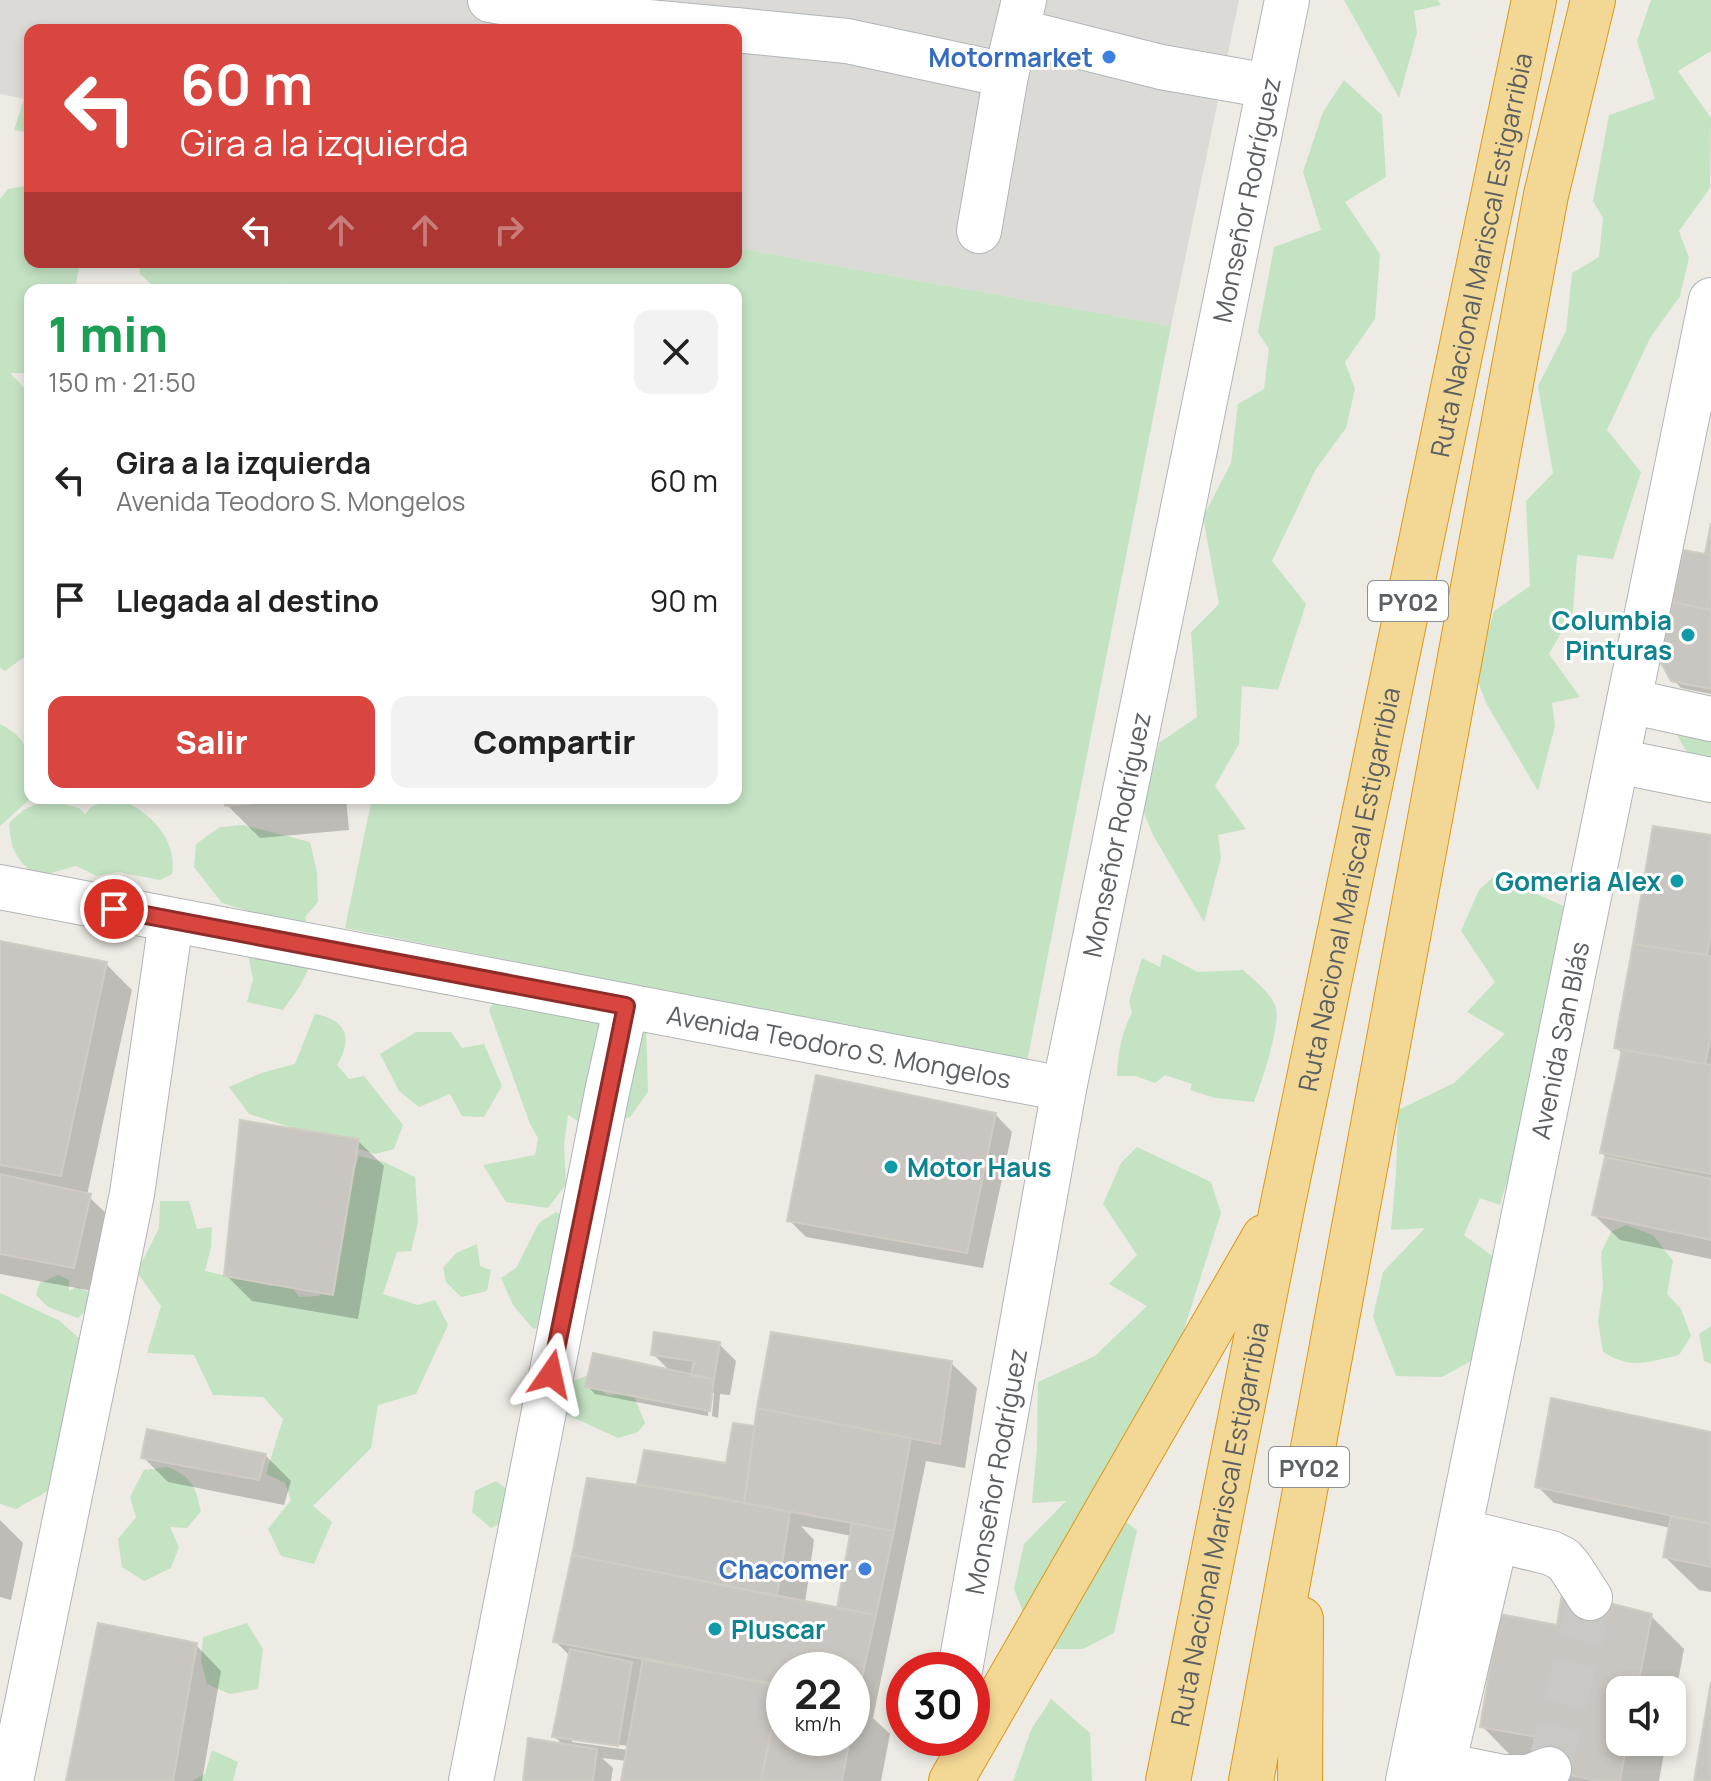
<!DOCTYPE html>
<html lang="es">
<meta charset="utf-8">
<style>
:root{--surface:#fff;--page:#f2f2f2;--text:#222;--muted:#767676;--accent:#d9453f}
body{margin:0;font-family:Manrope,sans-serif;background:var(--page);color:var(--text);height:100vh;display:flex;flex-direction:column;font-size:30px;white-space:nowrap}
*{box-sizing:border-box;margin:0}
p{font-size:26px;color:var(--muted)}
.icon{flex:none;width:44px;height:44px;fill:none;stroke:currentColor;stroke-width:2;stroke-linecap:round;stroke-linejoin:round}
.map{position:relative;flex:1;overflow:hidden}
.drawer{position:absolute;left:24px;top:284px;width:718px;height:520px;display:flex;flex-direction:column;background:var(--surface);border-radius:16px;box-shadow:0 4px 12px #0003}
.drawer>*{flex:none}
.top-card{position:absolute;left:24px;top:24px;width:718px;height:244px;border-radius:16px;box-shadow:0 4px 12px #0003;background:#d9453f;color:#fff;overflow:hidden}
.buttons{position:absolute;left:1606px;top:1676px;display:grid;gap:16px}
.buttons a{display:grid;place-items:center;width:80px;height:80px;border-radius:16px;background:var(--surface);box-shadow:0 4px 12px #0003;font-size:40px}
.speed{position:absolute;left:766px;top:1652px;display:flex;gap:16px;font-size:40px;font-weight:700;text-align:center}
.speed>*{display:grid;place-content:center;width:104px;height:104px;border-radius:50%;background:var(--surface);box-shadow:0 4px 12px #0003;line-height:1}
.speed small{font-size:20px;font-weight:400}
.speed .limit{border:12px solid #d22;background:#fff;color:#111}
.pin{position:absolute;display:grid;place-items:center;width:68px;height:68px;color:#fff;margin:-34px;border:4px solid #fff;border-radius:50%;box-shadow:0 2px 8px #0007}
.me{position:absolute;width:88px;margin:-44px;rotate:11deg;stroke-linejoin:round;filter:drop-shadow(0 0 6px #0008)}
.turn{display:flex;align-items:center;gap:28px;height:168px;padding:0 24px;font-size:36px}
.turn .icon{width:104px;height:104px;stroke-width:2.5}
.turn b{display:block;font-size:56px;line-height:68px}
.lanes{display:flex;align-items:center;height:76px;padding:0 24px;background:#0003;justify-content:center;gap:40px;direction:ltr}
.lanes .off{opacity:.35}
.round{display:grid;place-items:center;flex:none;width:84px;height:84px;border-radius:16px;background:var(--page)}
.headline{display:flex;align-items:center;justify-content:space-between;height:136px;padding:0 24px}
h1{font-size:48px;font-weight:800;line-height:60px;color:#1e9e55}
.primary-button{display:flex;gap:16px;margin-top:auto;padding:16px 24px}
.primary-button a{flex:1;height:92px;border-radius:16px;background:var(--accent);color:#fff;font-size:32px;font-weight:800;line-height:92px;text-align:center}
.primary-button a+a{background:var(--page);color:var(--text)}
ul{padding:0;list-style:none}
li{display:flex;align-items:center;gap:24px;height:120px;padding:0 24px}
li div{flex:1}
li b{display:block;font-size:30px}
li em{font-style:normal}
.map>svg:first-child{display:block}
</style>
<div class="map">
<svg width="1711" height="1781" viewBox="0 0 1711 1781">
<rect width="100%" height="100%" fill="#edebe4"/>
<path fill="#dcdad6" d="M 0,0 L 1239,0 L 1171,326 L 736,248 L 736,30 L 30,30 L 30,100 L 0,94 Z"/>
<path fill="#c4e3c3" d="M 1344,0 L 1438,0 L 1441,5 L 1414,11 L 1417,33 L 1399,98 Z
M 1651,0 L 1711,0 L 1711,51 L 1678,71 L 1711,118 L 1710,188 L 1679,231 L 1689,258 L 1680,296 L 1650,338 L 1607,430 L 1641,472 L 1613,559 L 1577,555 L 1573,612 L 1549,654 L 1580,697 L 1552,703 L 1555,726 L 1538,791 L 1486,703 L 1476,676 L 1494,611 L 1530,586 L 1526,501 L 1553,473 L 1538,386 L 1566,331 L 1572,273 L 1599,257 L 1603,218 L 1593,201 L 1609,115 L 1655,99 L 1637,41 Z
M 1344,80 L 1382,115 L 1386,177 L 1345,202 L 1380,254 L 1375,319 L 1345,362 L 1355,389 L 1346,428 L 1316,469 L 1272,561 L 1306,604 L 1278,690 L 1242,686 L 1239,744 L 1215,786 L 1246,829 L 1218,835 L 1221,858 L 1204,922 L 1153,835 L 1142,808 L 1159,743 L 1197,717 L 1191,632 L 1219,604 L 1203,517 L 1231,463 L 1238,404 L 1264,389 L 1269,349 L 1258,332 L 1274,247 L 1321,230 L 1303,172 L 1323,112 Z
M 24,99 L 30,100 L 30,133 L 14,130 Z
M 30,185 L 30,262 L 80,262 L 75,290 L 30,290 L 30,373 L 10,373 L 30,394 L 30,653 L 5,671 L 0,668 L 0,199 L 8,189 Z
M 736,248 L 1171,326 L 1027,1062 L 345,928 L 372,798 L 736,798 L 736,290 L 297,290 L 286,283 L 276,290 L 158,290 L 140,274 L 139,262 L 736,262 Z
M 1711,700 L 1711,767 C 1691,759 1685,752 1676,732 Z
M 0,724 C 39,744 25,764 31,798 L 0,826 Z
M 113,798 C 147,806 178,839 172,874 L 160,880 L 118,872 L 97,876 L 76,866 L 37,877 C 16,858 11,852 9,823 L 25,809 L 47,800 L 79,808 L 85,814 L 91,807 Z
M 243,825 L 310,842 L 317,872 L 318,902 L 305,917 L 315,956 L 300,986 L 283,1010 L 247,1002 L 253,979 L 248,954 L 259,924 L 246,910 L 222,903 L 194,867 L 196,844 L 220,827 Z
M 1495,875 L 1570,909 L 1540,1069 L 1500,1205 L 1480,1198 L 1464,1235 L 1495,1258 L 1473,1360 L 1442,1377 L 1396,1376 L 1373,1317 L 1383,1272 L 1425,1228 L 1391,1230 L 1396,1174 L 1398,1110 L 1454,1083 L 1505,1034 L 1467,1012 L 1495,982 L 1461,931 L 1479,890 Z
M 1163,954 L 1198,972 L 1243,970 C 1254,980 1273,994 1276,1009 C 1280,1028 1261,1084 1254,1102 L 1215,1098 L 1190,1090 L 1192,1084 L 1165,1075 L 1155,1083 L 1135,1076 L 1117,1076 C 1118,1053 1121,1034 1132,1013 L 1129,1001 L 1142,958 L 1160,967 Z
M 508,978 L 646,1023 L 648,1092 L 630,1117 L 589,1128 L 568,1115 L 564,1145 L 566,1184 L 548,1208 L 506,1202 L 483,1165 L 535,1155 L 538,1138 L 530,1124 L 489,1010 Z
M 315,1014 C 347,1020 353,1038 337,1065 L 349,1079 L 364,1076 L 403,1125 L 394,1149 L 375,1154 L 249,1114 L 229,1087 L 261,1073 L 295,1064 Z
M 416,1032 L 451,1032 L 462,1048 L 484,1044 L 502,1086 L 484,1117 L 462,1116 L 450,1094 L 419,1107 L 399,1091 L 380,1054 Z
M 1137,1147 L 1211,1182 L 1221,1213 L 1180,1342 L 1105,1507 L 1137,1530 L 1114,1633 L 1083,1649 L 1038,1649 L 1014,1589 L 1024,1544 L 1066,1501 L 1032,1503 L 1037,1446 L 1038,1382 L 1095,1356 L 1147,1306 L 1109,1284 L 1137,1255 L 1103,1204 L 1121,1163 Z
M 359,1156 L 384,1162 L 415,1177 L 418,1222 L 411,1251 L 397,1252 L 383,1294 L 418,1305 L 435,1300 L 448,1325 L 416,1394 L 378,1405 L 371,1448 L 313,1506 L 332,1522 L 314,1564 L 281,1556 L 268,1529 L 291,1500 L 285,1483 L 266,1474 L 283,1419 L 263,1397 L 213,1395 L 194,1355 L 147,1353 L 161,1306 L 137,1272 L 159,1228 L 160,1201 L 189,1201 L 197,1229 L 212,1227 L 211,1247 L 205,1271 L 271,1286 L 287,1281 L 299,1297 L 319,1296 L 324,1286 L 343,1207 Z
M 556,1212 L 571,1222 L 573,1317 L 533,1329 L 513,1305 L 501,1278 L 516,1268 L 539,1223 Z
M 1626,1225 L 1653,1235 L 1673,1261 L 1667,1294 L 1681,1309 L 1691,1336 L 1679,1355 C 1647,1362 1632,1370 1603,1352 L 1598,1321 L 1603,1287 L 1601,1253 L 1611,1232 Z
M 477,1244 L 480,1266 L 491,1270 L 487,1291 L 461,1297 L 446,1282 L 443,1268 L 456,1253 Z
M 58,1275 L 69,1280 L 69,1291 L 77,1287 L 89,1292 L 86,1310 L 78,1318 L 48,1307 L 36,1295 L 40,1283 Z
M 0,1293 L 60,1321 L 82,1341 L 53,1488 L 16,1509 L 0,1504 Z
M 1711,1326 L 1711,1364 L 1704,1361 L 1699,1334 Z
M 588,1375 L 607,1395 L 633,1394 L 645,1423 L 638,1432 L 618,1438 L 555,1409 L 562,1386 Z
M 168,1467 C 193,1478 195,1486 201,1511 L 187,1528 L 170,1527 L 179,1547 L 171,1568 L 144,1581 L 122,1567 L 118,1539 L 136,1517 L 130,1497 L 144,1470 Z
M 496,1481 L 511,1492 L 516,1515 L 491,1528 L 472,1512 L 475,1491 Z
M 247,1623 L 263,1649 L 258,1689 L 230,1694 L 207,1684 L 201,1661 L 203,1637 Z
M 1051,1699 L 1090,1733 L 1092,1781 L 1013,1781 L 1031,1730 Z
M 212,1750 L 238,1762 L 233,1781 L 192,1781 L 205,1774 Z"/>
<path fill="#0003" fill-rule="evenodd" d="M 1711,533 L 1711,694 L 1681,688 L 1673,679 Z
M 226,798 L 346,798 L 349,830 L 260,838 L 227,805 Z
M 1711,837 L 1711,1259 L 1620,1240 L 1594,1215 L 1607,1158 L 1602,1153 L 1623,1054 L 1616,1048 L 1635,944 Z
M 0,943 L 106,964 L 132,990 L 87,1195 L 115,1222 L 99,1292 L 0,1274 Z
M 996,1115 L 1012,1132 L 983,1268 L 806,1237 L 789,1220 Z
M 358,1141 L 384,1166 L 358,1319 L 252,1301 L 226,1275 Z
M 719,1344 L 736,1361 L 730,1395 L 720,1394 L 718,1418 L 712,1416 L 714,1393 L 710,1393 L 708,1416 L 595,1394 L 587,1386 L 671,1372 L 653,1354 Z
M 951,1363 L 977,1388 L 965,1468 L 926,1461 L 873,1718 L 890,1734 L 881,1781 L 623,1781 L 627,1761 L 602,1758 L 613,1768 L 611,1781 L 525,1781 L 564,1746 L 555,1737 L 570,1656 L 555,1641 L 643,1488 L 639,1484 L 728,1466 L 756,1428 ZM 801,1526 L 852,1536 L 839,1610 L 805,1603 L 814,1540 ZM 784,1670 L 852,1670 L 852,1738 L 784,1738 ZM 572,1738 L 628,1746 L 628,1750 L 572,1742 Z
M 1711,1434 L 1711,1592 L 1699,1590 L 1665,1557 L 1671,1528 L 1554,1503 L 1537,1486 Z
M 265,1455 L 291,1481 L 284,1505 L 168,1482 L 143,1457 Z
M 0,1520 L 23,1543 L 11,1600 L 0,1597 Z
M 1651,1616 L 1684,1649 L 1672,1713 L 1672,1690 L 1620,1690 L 1620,1742 L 1666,1742 L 1659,1781 L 1549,1781 L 1515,1760 L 1482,1726 L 1558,1627 Z
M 196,1645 L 221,1671 L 202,1781 L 68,1781 Z"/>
<path fill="#c9c6c1" stroke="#d1ccc3" stroke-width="2" d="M 1711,523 L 1711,555 L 1705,554 Z
M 1683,550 L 1711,555 L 1711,610 L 1672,602 Z
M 1672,602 L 1711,610 L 1711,689 L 1671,681 L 1660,661 Z
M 224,798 L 311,798 L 225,806 Z
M 1653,826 L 1711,835 L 1711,928 L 1707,955 L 1633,944 Z
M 0,941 L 107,962 L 61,1176 L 0,1165 Z
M 1633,944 L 1711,956 L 1711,1034 L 1705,1064 L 1614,1048 Z
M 1622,1050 L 1711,1065 L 1711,1174 L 1600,1153 Z
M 816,1075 L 996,1113 L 967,1253 L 787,1221 Z
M 240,1120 L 359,1139 L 333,1295 L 224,1276 Z
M 1605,1157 L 1711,1179 L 1711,1240 L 1592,1215 Z
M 0,1174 L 91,1194 L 74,1268 L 0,1254 Z
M 654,1332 L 720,1342 L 714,1379 L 691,1376 L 694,1361 L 651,1355 Z
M 771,1332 L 952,1361 L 940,1444 L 757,1408 Z
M 593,1353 L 714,1379 L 710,1411 L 585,1387 Z
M 1551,1398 L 1711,1432 L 1711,1524 L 1535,1487 Z
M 757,1408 L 911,1438 L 894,1531 L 744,1503 Z
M 733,1423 L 755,1426 L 744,1503 L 637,1484 L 644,1450 L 726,1463 Z
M 147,1429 L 266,1454 L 259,1480 L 141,1458 Z
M 587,1478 L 696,1493 L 790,1512 L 777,1596 L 572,1555 Z
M 1671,1516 L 1711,1524 L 1711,1567 L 1663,1557 Z
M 852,1523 L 894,1531 L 876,1615 L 837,1608 Z
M 572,1555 L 876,1615 L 857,1699 L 852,1698 L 852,1670 L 784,1670 L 784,1686 L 553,1642 Z
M 1562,1594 L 1590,1598 L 1652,1614 L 1637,1690 L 1620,1690 L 1620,1742 L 1627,1742 L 1620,1781 L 1598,1781 L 1531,1766 L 1536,1737 L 1480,1727 L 1499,1614 L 1557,1625 Z
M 98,1623 L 197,1643 L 173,1781 L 66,1781 Z
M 570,1649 L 632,1662 L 618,1746 L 552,1737 Z
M 643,1658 L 780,1686 L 761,1781 L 621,1781 Z
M 1711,1682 L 1711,1781 L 1694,1781 Z
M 780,1686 L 784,1686 L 784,1738 L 850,1738 L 842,1781 L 761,1781 Z
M 852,1698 L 857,1699 L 852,1728 Z
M 528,1738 L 597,1749 L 593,1781 L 523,1781 Z"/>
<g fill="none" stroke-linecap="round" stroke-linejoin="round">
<path stroke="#c9c8c4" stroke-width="44" stroke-dasharray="44 22" stroke-linecap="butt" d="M 1549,1769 L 1590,1598"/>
<defs>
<g id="minor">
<path d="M 490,0 L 585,16 L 734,30"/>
<path d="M 736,30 L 847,41 L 1006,75"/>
<path d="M 1018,31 L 1161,67 L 1269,86"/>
<path d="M 979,231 L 1006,75 L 1024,0"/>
<path d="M 1629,701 L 1711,719"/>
<path d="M 1617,761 L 1711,780"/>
<path id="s1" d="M 0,887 L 1064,1089"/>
<path d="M 1468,1533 L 1551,1553 L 1563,1559 L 1570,1567 L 1590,1598"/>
<path id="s2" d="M 960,1670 L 1064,1089 L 1287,0"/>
<path d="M 1415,1759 L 1503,1777 L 1529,1777 L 1549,1769"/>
<path d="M 1443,1765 L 1496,1540"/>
<path d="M 11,1781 L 132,1194 L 171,921"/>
<path d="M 471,1781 L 607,1092 L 626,1006"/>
<path id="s3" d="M 1408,1781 L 1711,300"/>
</g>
<g id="highway">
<path d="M 951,1781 L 1264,1237"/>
<path id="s4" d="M 1168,1781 L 1283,1203 L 1534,0"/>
<path d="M 1251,1781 L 1546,195 L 1593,0"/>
<path d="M 1300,1781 L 1301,1619"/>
</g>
</defs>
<use href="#minor" stroke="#b1b4b8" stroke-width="46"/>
<use href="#highway" stroke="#dc9815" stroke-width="46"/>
<use href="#minor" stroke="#fff" stroke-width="44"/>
<use href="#highway" stroke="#f3d895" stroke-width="44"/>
</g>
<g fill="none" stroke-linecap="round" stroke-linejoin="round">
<defs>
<path id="route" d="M 114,909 L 626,1006 L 551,1374"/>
</defs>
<use href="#route" stroke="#8d2d29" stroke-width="20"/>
<use href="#route" stroke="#d9453f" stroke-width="14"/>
</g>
<g fill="#3f7fe0" stroke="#fff" stroke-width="3">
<circle cx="1109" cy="57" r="8"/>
<circle cx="865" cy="1569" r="8"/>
</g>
<g fill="#0f9aa8" stroke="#fff" stroke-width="3">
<circle cx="1688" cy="635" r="8"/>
<circle cx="1677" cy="881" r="8"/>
<circle cx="891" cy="1167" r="8"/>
<circle cx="715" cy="1629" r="8"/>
</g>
<g text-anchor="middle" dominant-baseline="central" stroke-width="6" stroke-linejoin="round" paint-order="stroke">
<g fill="#fff" stroke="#8d9092" stroke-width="2">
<rect x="1368" y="581" width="80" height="40" rx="6"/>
<rect x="1269" y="1447" width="80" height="40" rx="6"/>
</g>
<g font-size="24" font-weight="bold" fill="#5c6063">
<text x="1408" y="601">PY02</text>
<text x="1309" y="1467">PY02</text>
</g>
<g font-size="26" font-weight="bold" fill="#366cbe" stroke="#fff" text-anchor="end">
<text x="1093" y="57">Motormarket</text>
<text x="849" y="1569">Chacomer</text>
</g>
<g font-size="26" fill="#5c6063" stroke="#fff">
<text stroke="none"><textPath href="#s2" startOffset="1498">Monseñor Rodríguez</textPath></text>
<text stroke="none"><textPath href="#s4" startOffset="1558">Ruta Nacional Mariscal Estigarribia</textPath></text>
<text stroke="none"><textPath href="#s2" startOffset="850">Monseñor Rodríguez</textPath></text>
<text stroke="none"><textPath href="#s4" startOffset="910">Ruta Nacional Mariscal Estigarribia</textPath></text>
<text stroke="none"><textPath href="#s3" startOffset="756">Avenida San Blás</textPath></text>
<text stroke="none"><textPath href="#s1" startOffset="854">Avenida Teodoro S. Mongelos</textPath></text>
<text stroke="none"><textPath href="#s2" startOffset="202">Monseñor Rodríguez</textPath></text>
<text stroke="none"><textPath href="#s4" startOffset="262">Ruta Nacional Mariscal Estigarribia</textPath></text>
</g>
<g font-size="26" font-weight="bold" fill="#0d838f" stroke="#fff" text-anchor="end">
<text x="1672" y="620">Columbia<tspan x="1672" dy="30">Pinturas</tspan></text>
<text x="1661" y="881">Gomeria Alex</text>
<text x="907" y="1167" text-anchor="start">Motor Haus</text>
<text x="731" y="1629" text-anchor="start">Pluscar</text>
</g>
</g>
</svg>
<div class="buttons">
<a><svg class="icon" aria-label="sound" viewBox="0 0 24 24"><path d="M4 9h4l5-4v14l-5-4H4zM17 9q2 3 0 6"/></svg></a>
</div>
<div class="speed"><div>22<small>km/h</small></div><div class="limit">30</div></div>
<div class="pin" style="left:114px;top:909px;background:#d93025"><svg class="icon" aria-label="arrive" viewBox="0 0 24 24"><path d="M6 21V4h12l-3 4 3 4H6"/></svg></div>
<svg class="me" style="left:551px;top:1374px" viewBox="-20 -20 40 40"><path d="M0-17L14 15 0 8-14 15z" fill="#d9453f" stroke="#fff" stroke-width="4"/></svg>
<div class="top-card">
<div class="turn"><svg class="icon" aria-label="left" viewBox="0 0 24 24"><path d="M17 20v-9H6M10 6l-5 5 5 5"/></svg><div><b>60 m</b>Gira a la izquierda</div></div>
<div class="lanes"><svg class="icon" aria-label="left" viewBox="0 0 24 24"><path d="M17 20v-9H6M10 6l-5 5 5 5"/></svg><svg class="icon off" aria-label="ahead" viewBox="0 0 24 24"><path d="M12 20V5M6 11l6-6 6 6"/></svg><svg class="icon off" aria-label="ahead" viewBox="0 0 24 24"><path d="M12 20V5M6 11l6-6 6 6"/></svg><svg class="icon off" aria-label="right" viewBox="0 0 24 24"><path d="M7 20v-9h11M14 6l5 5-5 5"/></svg></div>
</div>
<section class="drawer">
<div class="headline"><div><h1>1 min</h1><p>150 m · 21:50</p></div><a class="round"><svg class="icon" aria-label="close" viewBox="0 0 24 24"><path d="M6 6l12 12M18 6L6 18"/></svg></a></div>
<ul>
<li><svg class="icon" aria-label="left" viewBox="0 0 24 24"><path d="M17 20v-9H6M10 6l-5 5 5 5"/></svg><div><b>Gira a la izquierda</b><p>Avenida Teodoro S. Mongelos</p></div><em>60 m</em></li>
<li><svg class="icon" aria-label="arrive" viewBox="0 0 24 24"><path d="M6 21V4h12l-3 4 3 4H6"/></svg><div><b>Llegada al destino</b></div><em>90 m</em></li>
</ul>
<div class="primary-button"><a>Salir</a><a>Compartir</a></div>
</section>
</div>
